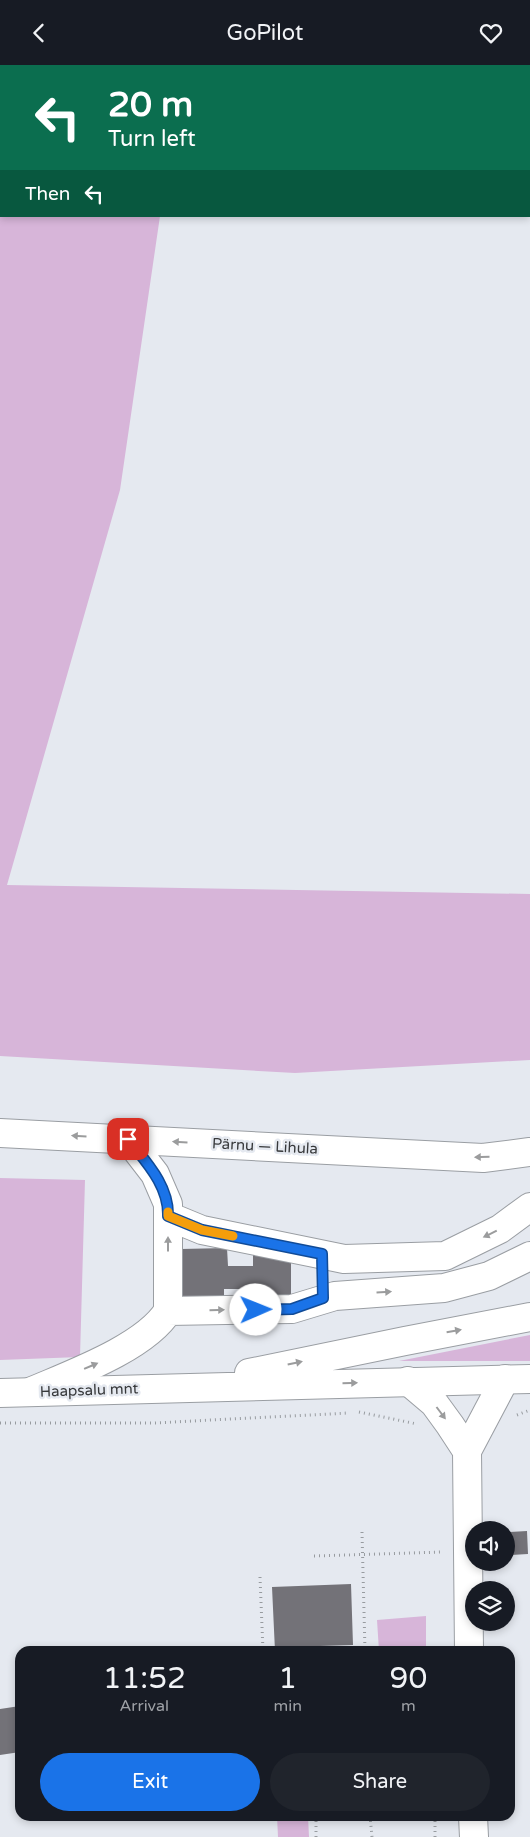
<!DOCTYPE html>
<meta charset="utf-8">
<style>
:root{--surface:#171b24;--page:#20242c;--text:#f1f3f6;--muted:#9ea1a6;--accent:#1a73e8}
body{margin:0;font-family:"Varela Round",sans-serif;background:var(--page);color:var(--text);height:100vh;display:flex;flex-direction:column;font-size:19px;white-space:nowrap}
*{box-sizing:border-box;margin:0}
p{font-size:16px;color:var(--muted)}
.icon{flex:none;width:28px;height:28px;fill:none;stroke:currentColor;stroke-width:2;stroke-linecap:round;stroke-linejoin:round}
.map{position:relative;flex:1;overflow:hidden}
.drawer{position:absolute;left:15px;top:1581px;width:500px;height:175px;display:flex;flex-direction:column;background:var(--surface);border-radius:15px;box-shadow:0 2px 8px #0003}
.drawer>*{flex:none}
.top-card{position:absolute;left:0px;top:0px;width:530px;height:152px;box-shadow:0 2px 8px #0003;background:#0b6e4f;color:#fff;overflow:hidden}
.buttons{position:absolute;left:465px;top:1456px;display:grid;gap:10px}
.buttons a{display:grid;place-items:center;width:50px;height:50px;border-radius:50%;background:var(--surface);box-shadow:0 2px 8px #0003;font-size:25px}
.pin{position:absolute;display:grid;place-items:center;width:42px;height:42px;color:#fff;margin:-21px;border-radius:10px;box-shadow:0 2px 8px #0006}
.me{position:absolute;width:55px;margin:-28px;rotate:89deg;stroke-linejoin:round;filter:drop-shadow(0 0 4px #0008)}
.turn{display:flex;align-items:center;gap:18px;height:105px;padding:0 25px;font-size:22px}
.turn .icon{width:65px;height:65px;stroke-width:2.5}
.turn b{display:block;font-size:35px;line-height:42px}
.then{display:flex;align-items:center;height:48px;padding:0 25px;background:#0003;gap:10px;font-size:19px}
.eta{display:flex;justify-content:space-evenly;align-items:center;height:85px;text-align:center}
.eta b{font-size:30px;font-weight:600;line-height:35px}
.primary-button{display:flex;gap:10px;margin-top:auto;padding:10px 25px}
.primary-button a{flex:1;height:58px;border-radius:30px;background:var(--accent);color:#fff;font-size:20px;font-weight:600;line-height:58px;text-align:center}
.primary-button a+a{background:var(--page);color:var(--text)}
header{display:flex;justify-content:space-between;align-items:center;height:65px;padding:0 25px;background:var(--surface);font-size:22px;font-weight:600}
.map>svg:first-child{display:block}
</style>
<header><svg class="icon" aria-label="back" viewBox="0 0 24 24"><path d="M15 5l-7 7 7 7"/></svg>GoPilot<svg class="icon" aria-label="heart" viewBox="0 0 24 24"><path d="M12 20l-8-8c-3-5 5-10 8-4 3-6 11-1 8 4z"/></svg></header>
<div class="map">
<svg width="530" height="1772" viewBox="0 0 530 1772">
<rect width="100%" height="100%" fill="#e5e9f0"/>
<path fill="#d7b5d9" d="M 0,0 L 182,0 L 1,1 L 1,151 L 160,151 L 120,425 L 7,820 L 530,829 L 530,995 L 295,1008 L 0,991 Z
M 0,1113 L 85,1115 L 80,1292 L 0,1295 Z
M 530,1270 L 530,1296 L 399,1296 Z
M 426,1551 L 426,1586 L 379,1586 L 377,1555 Z
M 277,1751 L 308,1751 L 309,1772 L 278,1772 Z"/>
<path fill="#737278" d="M 227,1183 L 228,1201 L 253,1201 L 253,1188 L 291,1188 L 291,1236 L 255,1237 L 255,1224 L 224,1224 L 224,1232 L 182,1233 L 181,1184 Z
M 527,1466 L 528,1489 L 511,1490 L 510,1467 Z
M 351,1519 L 353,1580 L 320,1581 L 321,1586 L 275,1586 L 272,1522 Z
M 20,1641 L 20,1687 L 0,1690 L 0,1644 Z"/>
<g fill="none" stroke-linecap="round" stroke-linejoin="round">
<defs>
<path id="minor" d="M 466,1 L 468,0
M 529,94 L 530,95
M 168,1151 L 202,1165 L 344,1194 L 445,1191 L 500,1164 L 530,1142
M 168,1246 L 292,1244 L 335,1231 L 444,1223 L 489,1211 L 530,1191
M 408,1316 L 434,1338 L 450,1360 L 467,1386
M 30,1327 C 69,1310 145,1283 168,1246 L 168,1139 L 155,1109 L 128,1074
M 469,1586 L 467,1386 L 505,1314
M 473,1751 L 474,1772"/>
<path id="major" d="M 0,1068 L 483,1093 L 530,1087
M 249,1308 L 405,1276 L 530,1252
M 0,1328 L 530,1314"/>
</defs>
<use href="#minor" stroke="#9a9ea3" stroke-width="30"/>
<use href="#major" stroke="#9a9ea3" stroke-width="30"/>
<path stroke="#979b9f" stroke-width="3" stroke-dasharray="1 4" stroke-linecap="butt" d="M 359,1347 L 417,1359
M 517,1350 L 530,1345
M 0,1358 L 154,1358 L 348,1348
M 362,1467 L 365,1586
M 314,1491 L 442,1487
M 260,1512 L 263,1586
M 316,1751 L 316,1772
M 370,1751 L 372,1772
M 435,1751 L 435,1772"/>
<use href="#minor" stroke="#fff" stroke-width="28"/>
<use href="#major" stroke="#fff" stroke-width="28"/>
</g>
<defs><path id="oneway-solid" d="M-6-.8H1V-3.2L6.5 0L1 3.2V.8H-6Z" transform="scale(1.25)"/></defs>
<g fill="#9b9c9d">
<use href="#oneway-solid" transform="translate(79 1071) rotate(-177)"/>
<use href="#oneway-solid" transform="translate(180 1077) rotate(-177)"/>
<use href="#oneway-solid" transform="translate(482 1092) rotate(179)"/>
<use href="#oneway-solid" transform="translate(490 1169) rotate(154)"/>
<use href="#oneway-solid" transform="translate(168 1179) rotate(-90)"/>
<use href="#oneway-solid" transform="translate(384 1227) rotate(-4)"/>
<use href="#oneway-solid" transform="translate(217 1245) rotate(-1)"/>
<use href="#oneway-solid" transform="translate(454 1266) rotate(-10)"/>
<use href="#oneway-solid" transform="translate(295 1298) rotate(-12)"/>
<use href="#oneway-solid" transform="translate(91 1301) rotate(-23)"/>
<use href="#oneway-solid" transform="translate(350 1318) rotate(-2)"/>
<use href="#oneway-solid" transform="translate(441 1348) rotate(53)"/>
</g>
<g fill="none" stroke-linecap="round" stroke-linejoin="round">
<defs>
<path id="route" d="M 128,1074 C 145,1096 169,1120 168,1151 L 202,1165 L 322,1189 L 323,1233 L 292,1244 L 256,1245"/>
</defs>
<use href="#route" stroke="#114b97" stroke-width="12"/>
<use href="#route" stroke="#1a73e8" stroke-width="9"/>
<path stroke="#f59e0b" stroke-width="9" d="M 168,1147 L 168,1151 L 202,1165 L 233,1171"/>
</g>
<g text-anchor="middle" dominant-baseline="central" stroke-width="5" stroke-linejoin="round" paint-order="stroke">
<g font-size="15" fill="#37393b" stroke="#e5e9f0">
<text transform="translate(265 1081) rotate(3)">Pärnu — Lihula</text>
<text transform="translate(89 1325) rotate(-2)">Haapsalu mnt</text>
</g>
</g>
</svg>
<div class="buttons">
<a><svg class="icon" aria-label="sound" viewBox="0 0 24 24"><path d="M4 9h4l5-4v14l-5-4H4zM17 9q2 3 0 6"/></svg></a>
<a><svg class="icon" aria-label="layers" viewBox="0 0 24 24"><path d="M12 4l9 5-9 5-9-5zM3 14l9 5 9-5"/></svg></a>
</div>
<div class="pin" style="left:128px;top:1074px;background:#d93025"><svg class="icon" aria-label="arrive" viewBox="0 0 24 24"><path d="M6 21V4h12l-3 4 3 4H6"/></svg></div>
<svg class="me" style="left:256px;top:1245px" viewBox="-20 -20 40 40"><circle r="19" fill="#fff"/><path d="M0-13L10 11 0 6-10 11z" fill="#1a73e8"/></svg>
<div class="top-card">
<div class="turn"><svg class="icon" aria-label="left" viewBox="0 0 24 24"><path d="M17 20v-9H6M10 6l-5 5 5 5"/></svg><div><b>20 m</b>Turn left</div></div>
<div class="then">Then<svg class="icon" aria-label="left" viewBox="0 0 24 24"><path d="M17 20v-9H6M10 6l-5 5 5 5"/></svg></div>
</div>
<section class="drawer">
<div class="eta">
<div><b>11:52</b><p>Arrival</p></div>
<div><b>1</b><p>min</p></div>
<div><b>90</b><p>m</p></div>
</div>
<div class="primary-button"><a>Exit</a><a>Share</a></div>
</section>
</div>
